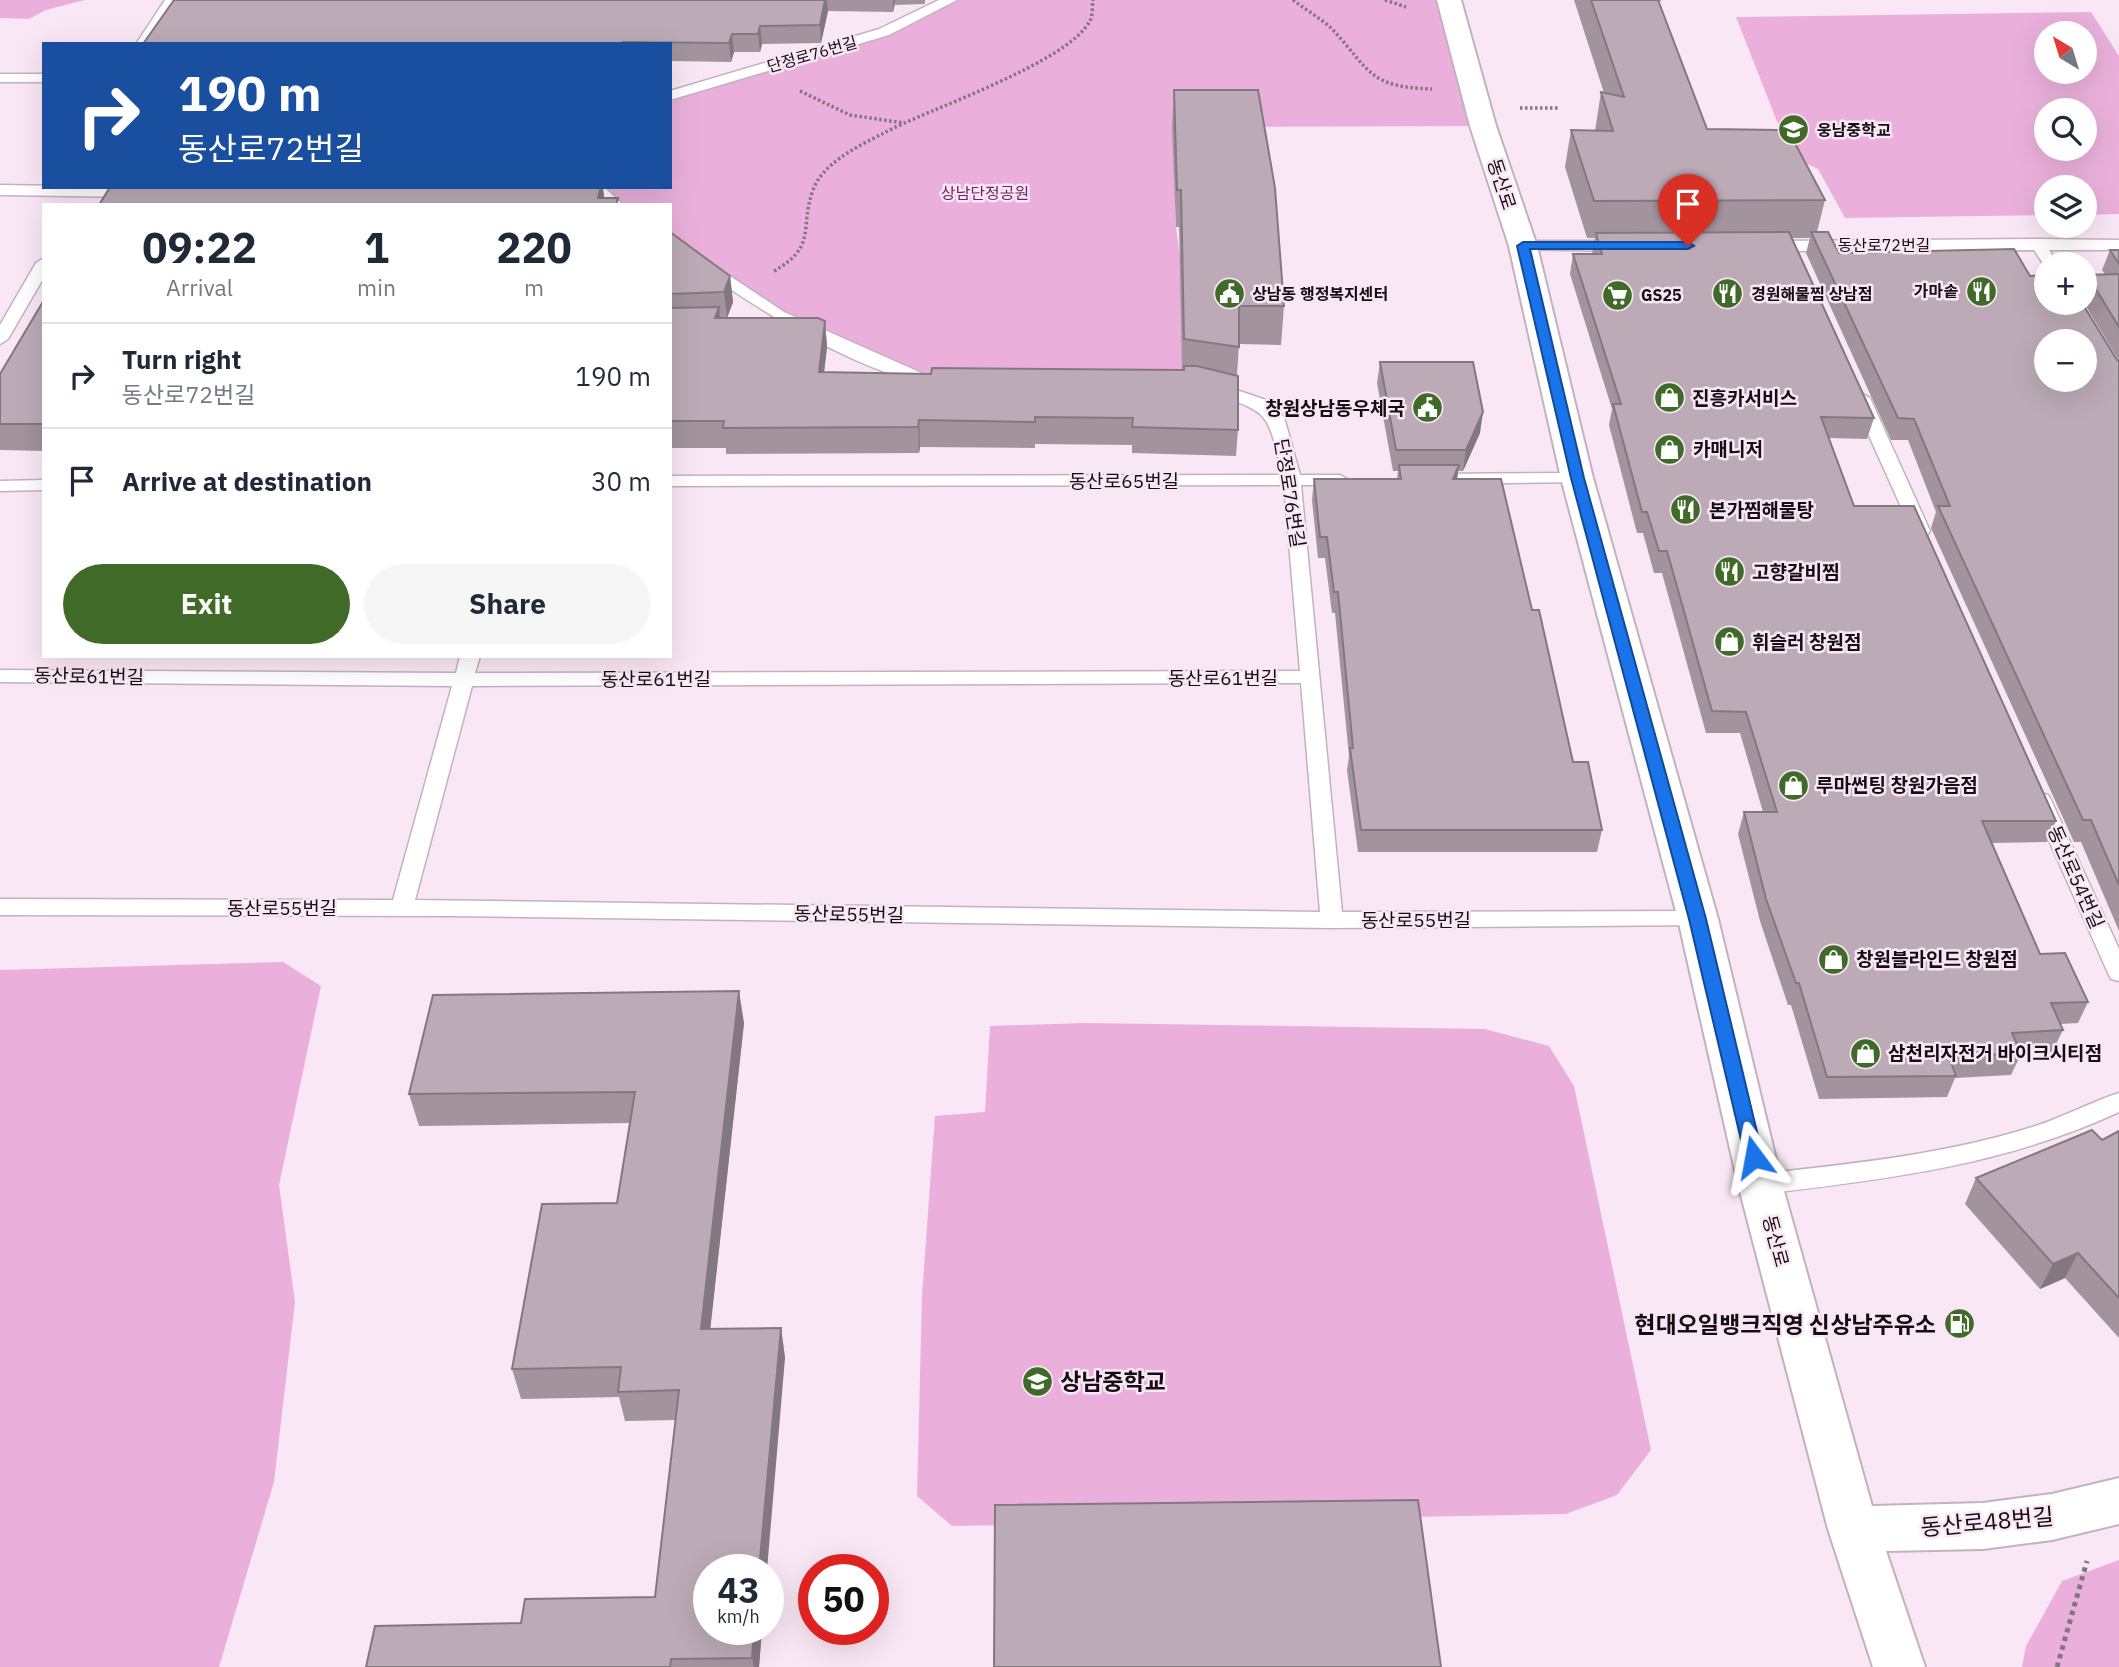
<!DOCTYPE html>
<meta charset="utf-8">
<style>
:root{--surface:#fff;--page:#f6f6f7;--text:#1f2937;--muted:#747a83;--line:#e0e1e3;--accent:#3f6a27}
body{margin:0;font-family:"IBM Plex Sans","Noto Sans KR",sans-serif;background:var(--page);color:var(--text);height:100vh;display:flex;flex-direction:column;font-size:26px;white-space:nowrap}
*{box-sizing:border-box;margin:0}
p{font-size:23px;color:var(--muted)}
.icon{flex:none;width:38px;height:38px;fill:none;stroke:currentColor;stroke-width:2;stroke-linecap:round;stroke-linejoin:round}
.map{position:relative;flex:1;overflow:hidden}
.drawer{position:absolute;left:42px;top:203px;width:630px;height:455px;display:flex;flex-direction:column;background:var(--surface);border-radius:0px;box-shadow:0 7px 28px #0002}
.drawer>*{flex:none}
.banner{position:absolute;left:42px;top:42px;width:630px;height:147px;border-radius:0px;box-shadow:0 7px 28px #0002;background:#1a4fa0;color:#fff;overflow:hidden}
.needle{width:46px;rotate:322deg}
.fabs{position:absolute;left:2034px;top:21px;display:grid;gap:14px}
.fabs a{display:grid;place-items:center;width:63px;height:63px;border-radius:50%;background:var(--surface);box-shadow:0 7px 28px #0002;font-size:35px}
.speed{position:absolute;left:693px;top:1554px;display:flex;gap:14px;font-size:35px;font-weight:700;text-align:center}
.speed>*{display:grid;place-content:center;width:91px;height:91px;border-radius:50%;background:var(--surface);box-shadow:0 7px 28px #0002;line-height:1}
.speed small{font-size:18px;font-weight:400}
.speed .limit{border:10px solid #d22;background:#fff;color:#111}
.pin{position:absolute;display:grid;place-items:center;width:60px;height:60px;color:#fff;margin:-72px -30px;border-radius:50% 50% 50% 0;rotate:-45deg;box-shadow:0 0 7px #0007}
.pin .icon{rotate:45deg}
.me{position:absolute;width:77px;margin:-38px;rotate:347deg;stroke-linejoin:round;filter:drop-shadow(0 0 5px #0008)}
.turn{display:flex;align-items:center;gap:24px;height:147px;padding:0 21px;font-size:32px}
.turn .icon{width:91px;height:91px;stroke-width:2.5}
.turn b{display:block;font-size:49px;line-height:60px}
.eta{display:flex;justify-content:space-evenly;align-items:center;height:119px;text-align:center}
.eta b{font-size:42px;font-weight:700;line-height:49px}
.button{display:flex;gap:14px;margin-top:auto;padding:14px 21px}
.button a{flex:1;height:80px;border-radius:42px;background:var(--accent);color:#fff;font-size:28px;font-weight:700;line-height:80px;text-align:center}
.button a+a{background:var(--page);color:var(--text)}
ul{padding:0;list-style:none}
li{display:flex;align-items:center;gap:21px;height:105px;padding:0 21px;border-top:2px solid var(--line)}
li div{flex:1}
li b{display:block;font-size:26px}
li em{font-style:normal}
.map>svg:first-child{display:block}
</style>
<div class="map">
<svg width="2119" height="1667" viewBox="0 0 2119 1667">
<rect width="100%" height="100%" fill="#fae7f5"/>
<path fill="#eab0db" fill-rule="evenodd" d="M 0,0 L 85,0 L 46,10 L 29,19 L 0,18 Z
M 950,0 L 1449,0 L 1483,126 L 1173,127 L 1176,227 L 1196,385 L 937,383 L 778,315 L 670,242 L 670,205 L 616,205 L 596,187 L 670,187 L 670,96 L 838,48 Z
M 2091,12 L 2119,56 L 2119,214 L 2084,215 L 2084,187 L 2046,187 L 2046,215 L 1845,218 L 1818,169 L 1791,157 L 1736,17 ZM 2046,33 L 2084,33 L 2084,72 L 2046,72 ZM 2046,110 L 2084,110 L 2084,149 L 2046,149 Z
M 283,962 L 321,986 L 279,1185 L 295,1302 L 274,1482 L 219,1667 L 0,1667 L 0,970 Z
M 1085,1023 L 1485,1029 L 1549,1046 L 1574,1086 L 1651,1450 L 1617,1495 L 1566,1514 L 952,1526 L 917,1496 L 922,1295 L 935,1116 L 985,1112 L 990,1026 Z
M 2119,1560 L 2119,1667 L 2022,1667 L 2026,1646 L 2062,1581 Z"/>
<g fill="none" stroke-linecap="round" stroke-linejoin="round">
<defs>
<path id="lane" d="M 165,0 L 179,0 L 150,44 L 136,44 Z
M 939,0 L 957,0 L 889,35 L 670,100 L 670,91 L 879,29 Z
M 0,74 L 44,74 L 44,82 L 0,82 Z
M 0,185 L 134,187 L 142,192 L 134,197 L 0,195 Z
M 588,187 L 604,187 L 623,205 L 607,205 Z
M 670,236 L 784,312 L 944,383 L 936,388 C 838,364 752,305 670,248 Z
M 2038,239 L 2119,240 L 2119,250 L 2049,250 L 2058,264 L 2046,264 L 2046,268 L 2034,250 L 1767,251 L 1759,246 L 1767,241 Z
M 1523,241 L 1623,241 L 1631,246 L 1623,251 L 1517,249 L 1517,243 Z
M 44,258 L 44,277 L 8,339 L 0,344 L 0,325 L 36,263 Z
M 1213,382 L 1266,400 L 1284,417 L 1300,475 L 1340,475 L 1349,480 L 1340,485 L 1301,485 L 1342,912 L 1698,911 L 1706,913 L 1709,919 L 1706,925 L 1332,928 L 449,916 L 0,915 L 0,899 L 393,900 L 452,686 L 0,682 L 0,670 L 456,673 L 460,656 L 480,656 L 475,673 L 1300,671 L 1284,485 L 670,486 L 670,476 L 1282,475 C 1267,409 1271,414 1207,391 L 1205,387 L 1207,383 ZM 1301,683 L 1320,912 L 415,900 L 472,686 Z
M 1861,393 L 1870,398 L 1930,531 L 1927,535 L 1915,535 L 1912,531 L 1852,398 Z
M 1577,473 L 1586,478 L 1583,482 L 1428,484 L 1419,479 L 1428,474 Z
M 44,480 L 44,490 L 0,491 L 0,481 Z
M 2041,793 L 2048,795 L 2051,800 L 2119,949 L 2119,981 L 2111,979 L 2108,973 L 2031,800 L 2034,795 Z
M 2119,1093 L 2119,1112 C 2005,1165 1884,1180 1760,1194 L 1751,1191 L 1748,1184 L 1751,1177 L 1760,1174 C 1850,1164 1942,1155 2029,1128 C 2060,1119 2088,1103 2119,1093 Z"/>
<path id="secondary" d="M 1437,0 L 1461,0 L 1496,126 L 1537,246 L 1593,478 L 1718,919 L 1782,1184 L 1872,1506 L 1983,1503 L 2052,1494 L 2119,1478 L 2119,1524 L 2052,1540 L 1983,1549 L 1886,1551 L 1925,1667 L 1873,1667 L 1828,1529 L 1738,1184 L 1678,919 L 1561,478 L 1509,246 L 1470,126 Z"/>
</defs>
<use href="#lane" stroke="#c3b2be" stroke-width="3"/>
<use href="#secondary" stroke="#c3b2be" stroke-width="4"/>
<path stroke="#82767f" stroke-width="3.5" stroke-dasharray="2.5 2.5" stroke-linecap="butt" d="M 1293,0 C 1306,10 1322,19 1333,30 C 1371,71 1368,87 1432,89
M 1385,0 L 1406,7
M 800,91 L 850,115 L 904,123
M 1520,108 L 1560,108
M 774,271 C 818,246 799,228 813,190 C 822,164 858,146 882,134 C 930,108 1066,64 1090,21 C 1093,15 1092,6 1093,0"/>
<path stroke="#82767f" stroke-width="5" stroke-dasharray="4.5 4.5" stroke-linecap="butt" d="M 2057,1667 L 2087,1561"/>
<use href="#lane" fill="#fff" fill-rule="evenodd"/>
<use href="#secondary" fill="#fff" fill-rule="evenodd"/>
</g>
<path fill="#a2939d" d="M 174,0 L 925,0 L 925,4 L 895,5 L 893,12 L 828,11 L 821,43 L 762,44 L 760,52 L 734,52 L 731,62 L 670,61 L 670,44 L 143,44 Z
M 1574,0 L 1662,0 L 1659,2 L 1707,129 L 1825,200 L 1817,232 L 1839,253 L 2030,276 L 2117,360 L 2119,361 L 2119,931 L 2081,842 L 2074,842 L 1931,528 L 1936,512 L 1908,440 L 1891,440 L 1806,253 L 1810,238 L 1792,238 L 1874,418 L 1867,439 L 1829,438 L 1854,506 L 2056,821 L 2047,842 L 1992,843 L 2040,954 L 2088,1002 L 2078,1023 L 2060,1024 L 2063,1030 L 2052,1052 L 2021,1054 L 2011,1075 L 1955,1078 L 1947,1097 L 1819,1099 L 1791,1005 L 1788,1005 L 1760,921 L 1738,834 L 1744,812 L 1763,812 L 1740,733 L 1706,733 L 1662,573 L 1654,573 L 1643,533 L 1637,533 L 1609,425 L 1612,409 L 1570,274 L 1573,254 L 1592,254 L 1595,238 L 1587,238 L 1565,167 L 1571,130 L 1595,131 L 1601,92 L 1604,93 Z
M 1174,90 L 1284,306 L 1281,345 L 1239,344 L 1237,375 L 1238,430 L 1236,456 L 1132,453 L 1132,445 L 1035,444 L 1035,448 L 920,447 L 919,453 L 726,454 L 726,448 L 670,448 L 670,232 L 730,276 L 733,302 L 727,318 L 720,318 L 825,321 L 827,347 L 824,372 L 931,374 L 1182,370 L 1179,227 L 1176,227 L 1172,127 Z
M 2110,250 L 2119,250 L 2119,361 L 2084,303 L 2084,275 L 2105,274 L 2102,270 Z
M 44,300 L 44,451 L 0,450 L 0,374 Z
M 1380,362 L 1480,433 L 1463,471 L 1458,471 L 1457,479 L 1532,610 L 1573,762 L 1602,830 L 1597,852 L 1358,852 L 1347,770 L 1349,756 L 1335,613 L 1332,613 L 1325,558 L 1318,558 L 1312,500 L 1314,479 L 1397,479 L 1398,471 L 1393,471 L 1377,383 Z
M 744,1023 L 710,1329 L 781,1328 L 785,1358 L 709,1629 L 762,1629 L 759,1667 L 366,1667 L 521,1623 L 655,1597 L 676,1420 L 625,1421 L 619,1397 L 521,1399 L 512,1369 L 617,1203 L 630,1123 L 419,1126 L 409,1094 Z
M 2119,1131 L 2119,1338 L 2065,1278 L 2040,1289 L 1965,1204 L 1976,1178 L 2102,1140 Z"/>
<path fill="#847880" d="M 825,0 L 827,0 L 828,11 L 821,43 L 820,25 Z
M 893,0 L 895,0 L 893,12 Z
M 760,26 L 762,44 L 760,52 L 758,34 Z
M 732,34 L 734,52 L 731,62 L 729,43 Z
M 601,187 L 603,187 L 605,205 L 598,198 Z
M 730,276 L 733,302 L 727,318 L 724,292 Z
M 719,307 L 722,333 L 715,318 Z
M 825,321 L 827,347 L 821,398 L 819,372 Z
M 1483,412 L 1480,433 L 1463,471 L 1466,450 Z
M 919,420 L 920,447 L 919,453 L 918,427 Z
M 1459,465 L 1456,486 L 1453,479 Z
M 739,991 L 744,1023 L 707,1359 L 701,1329 Z
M 2078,1253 L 2065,1278 L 2040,1289 L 2053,1264 Z
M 781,1328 L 785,1358 L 767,1570 L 759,1570 Z
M 754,1629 L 762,1629 L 759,1667 L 754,1667 L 752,1658 Z"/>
<path fill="#bcabb7" stroke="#847880" stroke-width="2" fill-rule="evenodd" d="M 174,0 L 825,0 L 820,25 L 760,26 L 758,34 L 732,34 L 729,43 L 623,42 L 622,44 L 143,44 Z
M 1591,0 L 1658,0 L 1707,129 L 1788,130 L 1825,200 L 1594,201 L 1571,130 L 1613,131 L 1601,92 L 1624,97 Z
M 1174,90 L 1258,90 L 1275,188 L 1284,306 L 1239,306 L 1239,347 L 1184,339 L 1181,190 L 1177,190 Z
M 110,187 L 601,187 L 598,198 L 618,198 L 616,205 L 99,205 Z
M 670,232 L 730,276 L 724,292 L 670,294 Z
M 1789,232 L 1874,418 L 1821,417 L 1854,506 L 1914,506 L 2056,821 L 1982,821 L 2040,954 L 2065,953 L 2088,1002 L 2051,1003 L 2063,1030 L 2012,1033 L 2021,1053 L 1949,1057 L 1956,1076 L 1827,1077 L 1799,983 L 1796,983 L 1766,899 L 1744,812 L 1777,812 L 1746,712 L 1712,711 L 1667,551 L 1659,551 L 1647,512 L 1642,512 L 1613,404 L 1621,404 L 1573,254 L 1602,254 L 1596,233 Z
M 1811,232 L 1828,232 L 1839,253 L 2014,249 L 2030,276 L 2046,275 L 2046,303 L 2082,303 L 2117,360 L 2119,361 L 2119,885 L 2091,820 L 2083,820 L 1938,506 L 1950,506 L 1914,419 L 1898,418 ZM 2046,341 L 2084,341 L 2084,380 L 2046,380 Z
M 2110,250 L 2119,250 L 2119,264 Z
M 2119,274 L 2119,327 L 2091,281 L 2084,281 L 2084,275 Z
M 44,300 L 44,424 L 0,424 L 0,374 Z
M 719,307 L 715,318 L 818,318 L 825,321 L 819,372 L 931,374 L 932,368 L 1184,370 L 1184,366 L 1197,366 L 1238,376 L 1238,430 L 1132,427 L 1133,418 L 1035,417 L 1035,422 L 919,420 L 918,427 L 723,428 L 724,421 L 670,421 L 670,308 Z
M 1380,362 L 1473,362 L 1483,412 L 1466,450 L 1396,450 Z
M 1399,465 L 1459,465 L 1453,479 L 1501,479 L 1532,610 L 1539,610 L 1573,762 L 1588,762 L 1602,830 L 1361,830 L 1350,748 L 1353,748 L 1338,592 L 1334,592 L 1327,537 L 1320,537 L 1314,479 L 1401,479 Z
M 739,991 L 701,1329 L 781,1328 L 759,1570 L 709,1570 L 709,1629 L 754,1629 L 752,1658 L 671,1659 L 670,1667 L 366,1667 L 375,1626 L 521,1623 L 525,1599 L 655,1597 L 679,1390 L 618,1392 L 621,1367 L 512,1369 L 542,1204 L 617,1203 L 635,1092 L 409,1094 L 433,995 Z
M 2092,1130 L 2102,1140 L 2119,1131 L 2119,1298 L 2078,1253 L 2053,1264 L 1976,1178 Z
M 1418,1500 L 1441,1667 L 994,1667 L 995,1505 Z"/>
<path fill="#1a73e8" stroke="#114b97" stroke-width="2" d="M 1523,242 L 1688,242 L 1694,246 L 1688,249 L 1530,249 L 1584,478 L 1706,919 L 1763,1157 L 1754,1164 L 1745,1157 L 1689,919 L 1571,478 L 1517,246 Z"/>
<defs>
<symbol id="school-disc" viewBox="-11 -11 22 22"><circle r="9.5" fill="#3f6a27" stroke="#fae7f5"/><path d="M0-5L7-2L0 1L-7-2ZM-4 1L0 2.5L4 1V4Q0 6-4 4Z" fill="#fff"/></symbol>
<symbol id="restaurant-disc" viewBox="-11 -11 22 22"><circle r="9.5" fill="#3f6a27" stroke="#fae7f5"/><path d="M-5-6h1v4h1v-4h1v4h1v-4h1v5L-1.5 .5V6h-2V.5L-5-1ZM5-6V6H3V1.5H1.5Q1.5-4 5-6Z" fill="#fff"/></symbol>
<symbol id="civic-disc" viewBox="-11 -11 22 22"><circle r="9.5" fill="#3f6a27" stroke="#fae7f5"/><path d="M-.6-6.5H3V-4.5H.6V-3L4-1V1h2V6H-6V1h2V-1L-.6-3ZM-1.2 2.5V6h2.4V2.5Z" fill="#fff"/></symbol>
<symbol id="supermarket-disc" viewBox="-11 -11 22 22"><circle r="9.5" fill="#3f6a27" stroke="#fae7f5"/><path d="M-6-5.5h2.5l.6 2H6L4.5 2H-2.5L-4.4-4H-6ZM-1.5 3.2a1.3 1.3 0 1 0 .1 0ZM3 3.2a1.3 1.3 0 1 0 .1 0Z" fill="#fff"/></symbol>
<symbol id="shop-disc" viewBox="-11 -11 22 22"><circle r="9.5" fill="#3f6a27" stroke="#fae7f5"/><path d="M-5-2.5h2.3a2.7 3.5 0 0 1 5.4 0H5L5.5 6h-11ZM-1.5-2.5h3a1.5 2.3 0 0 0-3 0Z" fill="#fff"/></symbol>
<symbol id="fuel-disc" viewBox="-11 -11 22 22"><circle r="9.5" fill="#3f6a27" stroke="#fae7f5"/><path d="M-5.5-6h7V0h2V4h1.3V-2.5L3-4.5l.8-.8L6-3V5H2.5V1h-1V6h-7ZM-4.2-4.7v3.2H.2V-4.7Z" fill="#fff"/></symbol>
</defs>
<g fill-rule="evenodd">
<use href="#school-disc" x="1776" y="112" width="35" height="35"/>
<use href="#restaurant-disc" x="1964" y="274" width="35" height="35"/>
<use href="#civic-disc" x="1212" y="276" width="35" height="35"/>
<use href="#restaurant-disc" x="1710" y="276" width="35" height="35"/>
<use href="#supermarket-disc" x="1600" y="278" width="35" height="35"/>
<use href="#shop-disc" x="1652" y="380" width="35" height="35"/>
<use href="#civic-disc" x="1410" y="390" width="35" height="35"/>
<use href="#shop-disc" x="1652" y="432" width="35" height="35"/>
<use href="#restaurant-disc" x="1668" y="492" width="35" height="35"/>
<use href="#restaurant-disc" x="1712" y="554" width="35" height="35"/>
<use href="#shop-disc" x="1712" y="624" width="35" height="35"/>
<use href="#shop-disc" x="1776" y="768" width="35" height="35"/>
<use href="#shop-disc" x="1816" y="942" width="35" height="35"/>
<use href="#shop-disc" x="1848" y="1036" width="35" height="35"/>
<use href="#fuel-disc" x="1942" y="1306" width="35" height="35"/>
<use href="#school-disc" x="1020" y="1364" width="35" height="35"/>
</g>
<g text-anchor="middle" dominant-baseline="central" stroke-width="5" stroke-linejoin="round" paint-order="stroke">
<g font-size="16" fill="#150f13" stroke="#fae7f5">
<text transform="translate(812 54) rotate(-16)">단정로76번길</text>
<text x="1884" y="245">동산로72번길</text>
</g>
<g font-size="16" font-weight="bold" fill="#150f13" stroke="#fae7f5" text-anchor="start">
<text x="1817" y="130">웅남중학교</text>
<text x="1958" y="291" text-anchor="end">가마솥</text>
<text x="1252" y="294">상남동 행정복지센터</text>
<text x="1751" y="294">경원해물찜 상남점</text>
<text x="1641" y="295">GS25</text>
</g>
<g font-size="16" fill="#712163" stroke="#fae7f5">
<text x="985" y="193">상남단정공원</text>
</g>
<g font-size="19" fill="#150f13" stroke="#fae7f5">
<text transform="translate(1502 184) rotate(72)">동산로</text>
<text x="1124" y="481">동산로65번길</text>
<text transform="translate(1290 493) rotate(81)">단정로76번길</text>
<text transform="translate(89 676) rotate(1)">동산로61번길</text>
<text x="1223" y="678">동산로61번길</text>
<text x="656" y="679">동산로61번길</text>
<text transform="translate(2076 877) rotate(66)">동산로54번길</text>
<text x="282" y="908">동산로55번길</text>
<text transform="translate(849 914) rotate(1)">동산로55번길</text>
<text x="1416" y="920">동산로55번길</text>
<text transform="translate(1776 1241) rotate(75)">동산로</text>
</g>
<g font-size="19" font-weight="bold" fill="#150f13" stroke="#fae7f5" text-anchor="start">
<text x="1692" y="398">진흥카서비스</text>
<text x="1405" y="408" text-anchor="end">창원상남동우체국</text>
<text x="1693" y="449">카매니저</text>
<text x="1709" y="510">본가찜해물탕</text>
<text x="1752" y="572">고향갈비찜</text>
<text x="1752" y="642">휘슬러 창원점</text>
<text x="1816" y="785">루마썬팅 창원가음점</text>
<text x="1856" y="959">창원블라인드 창원점</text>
<text x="1888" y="1053">삼천리자전거 바이크시티점</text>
</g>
<g font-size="23" font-weight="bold" fill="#150f13" stroke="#fae7f5" text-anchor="end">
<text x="1936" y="1324">현대오일뱅크직영 신상남주유소</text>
<text x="1060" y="1381" text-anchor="start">상남중학교</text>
</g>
<g font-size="23" fill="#150f13" stroke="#fae7f5">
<text transform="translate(1987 1521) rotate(-5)">동산로48번길</text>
</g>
</g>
</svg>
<div class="fabs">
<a><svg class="needle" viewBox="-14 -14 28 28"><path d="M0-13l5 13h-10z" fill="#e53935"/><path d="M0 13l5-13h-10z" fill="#747a83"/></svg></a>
<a><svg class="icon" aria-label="search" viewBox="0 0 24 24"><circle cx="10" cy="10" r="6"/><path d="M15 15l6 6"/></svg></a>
<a><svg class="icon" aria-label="layers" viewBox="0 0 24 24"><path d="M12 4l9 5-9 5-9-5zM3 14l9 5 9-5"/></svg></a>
<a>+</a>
<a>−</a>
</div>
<div class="speed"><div>43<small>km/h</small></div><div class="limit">50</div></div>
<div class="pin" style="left:1688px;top:246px;background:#d93025"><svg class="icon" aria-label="arrive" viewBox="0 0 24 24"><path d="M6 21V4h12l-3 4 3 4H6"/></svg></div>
<svg class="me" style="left:1754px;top:1157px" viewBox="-20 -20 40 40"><path d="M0-17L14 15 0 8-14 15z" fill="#1a73e8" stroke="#fff" stroke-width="4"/></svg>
<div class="banner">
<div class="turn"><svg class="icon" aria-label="right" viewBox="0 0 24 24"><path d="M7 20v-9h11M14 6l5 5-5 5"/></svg><div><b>190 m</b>동산로72번길</div></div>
</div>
<section class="drawer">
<div class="eta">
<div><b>09:22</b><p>Arrival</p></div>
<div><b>1</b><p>min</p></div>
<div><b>220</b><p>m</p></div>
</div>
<ul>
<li><svg class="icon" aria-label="right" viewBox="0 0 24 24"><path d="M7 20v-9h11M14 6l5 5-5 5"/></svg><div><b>Turn right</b><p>동산로72번길</p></div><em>190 m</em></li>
<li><svg class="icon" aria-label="arrive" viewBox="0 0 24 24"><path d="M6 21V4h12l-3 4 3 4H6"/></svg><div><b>Arrive at destination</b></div><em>30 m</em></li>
</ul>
<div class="button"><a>Exit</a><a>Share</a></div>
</section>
</div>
